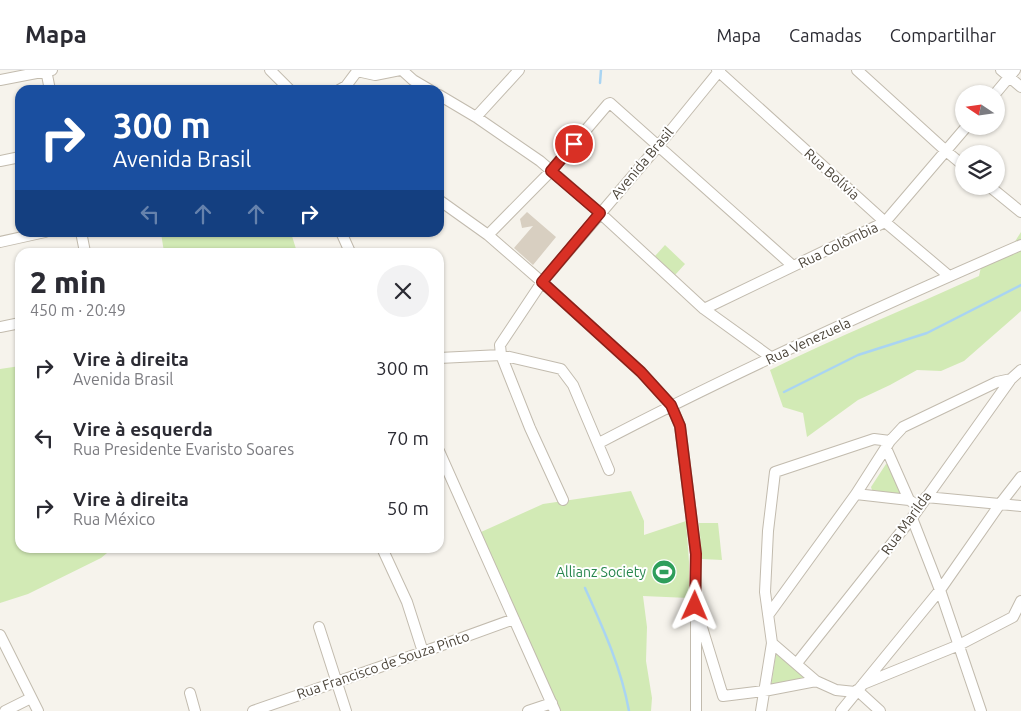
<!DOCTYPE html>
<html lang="pt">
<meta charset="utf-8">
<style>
:root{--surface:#fff;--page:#f2f2f3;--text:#2b2b33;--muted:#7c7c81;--line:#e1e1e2}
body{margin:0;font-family:Ubuntu,sans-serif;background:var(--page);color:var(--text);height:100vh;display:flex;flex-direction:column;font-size:19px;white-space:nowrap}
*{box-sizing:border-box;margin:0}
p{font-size:16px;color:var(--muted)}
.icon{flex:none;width:28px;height:28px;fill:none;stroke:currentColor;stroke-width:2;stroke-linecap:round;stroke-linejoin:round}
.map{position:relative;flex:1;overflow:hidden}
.side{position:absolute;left:15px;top:178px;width:429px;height:305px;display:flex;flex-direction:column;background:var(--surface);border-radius:15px;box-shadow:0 1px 4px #0004}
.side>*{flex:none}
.top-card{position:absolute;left:15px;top:15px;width:429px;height:152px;border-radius:15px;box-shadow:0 1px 4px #0004;background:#1a4fa0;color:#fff;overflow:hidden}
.needle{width:32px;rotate:283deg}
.buttons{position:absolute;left:955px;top:15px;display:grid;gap:10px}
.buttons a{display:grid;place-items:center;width:50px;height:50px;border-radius:50%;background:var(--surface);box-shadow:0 1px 4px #0004;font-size:25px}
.pin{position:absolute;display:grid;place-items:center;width:42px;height:42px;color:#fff;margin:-21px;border:2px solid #fff;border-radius:50%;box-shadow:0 1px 5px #0007}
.me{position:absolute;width:55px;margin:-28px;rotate:1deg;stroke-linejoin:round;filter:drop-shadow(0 0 4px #0008)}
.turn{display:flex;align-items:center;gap:18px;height:105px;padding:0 15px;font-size:22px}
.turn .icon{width:65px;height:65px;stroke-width:2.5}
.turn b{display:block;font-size:35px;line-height:42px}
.lanes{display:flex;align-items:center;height:48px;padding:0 15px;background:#0003;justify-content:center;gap:25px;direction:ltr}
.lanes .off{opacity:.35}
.round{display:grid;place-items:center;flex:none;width:52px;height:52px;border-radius:26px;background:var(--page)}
.overview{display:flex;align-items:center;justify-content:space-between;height:85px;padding:0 15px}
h1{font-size:30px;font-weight:800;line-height:38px}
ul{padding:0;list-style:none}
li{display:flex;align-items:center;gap:15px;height:70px;padding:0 15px}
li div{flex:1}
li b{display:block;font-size:19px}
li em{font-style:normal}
header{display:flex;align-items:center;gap:30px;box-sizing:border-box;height:70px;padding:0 25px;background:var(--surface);border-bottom:1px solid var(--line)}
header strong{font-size:24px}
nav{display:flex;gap:28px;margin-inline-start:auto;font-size:18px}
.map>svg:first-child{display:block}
</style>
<header>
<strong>Mapa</strong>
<nav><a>Mapa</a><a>Camadas</a><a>Compartilhar</a></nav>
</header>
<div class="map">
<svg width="1021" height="641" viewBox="0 0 1021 641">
<rect width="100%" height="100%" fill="#f6f3ec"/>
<path fill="#d2eab5" d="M 1021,162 L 1021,241 L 964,291 L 941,301 L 917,300 L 890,315 L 858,330 L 807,367 L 803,343 L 783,337 L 770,300 C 838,266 909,238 979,206 L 983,188 L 1014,173 Z
M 161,163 L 291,163 L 297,182 L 164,182 Z
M 665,175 L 685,194 L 675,205 L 655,186 Z
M 20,296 L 20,478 L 113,478 L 101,488 L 28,524 L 0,533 L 0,299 Z
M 886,394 L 891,396 L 900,424 L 872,420 L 871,417 Z
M 631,421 L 644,451 L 644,465 L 686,451 L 689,492 L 689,528 L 643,526 L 647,557 L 646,591 L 652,628 L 651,641 L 558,641 L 491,488 L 481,462 L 543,434 Z
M 699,453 L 718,453 L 722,490 L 702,489 Z
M 776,584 L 807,608 L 771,616 Z"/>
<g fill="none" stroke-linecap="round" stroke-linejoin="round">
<path stroke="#a9d4f2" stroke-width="2.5" d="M 600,13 L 601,0
M 784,322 L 858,285 L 927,263 L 1021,215
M 585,518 C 603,558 621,597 629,641"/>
</g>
<path fill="#d8cfc1" d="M 527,142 L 556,167 L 533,195 L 514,178 L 533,156 L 522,158 L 520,149 Z"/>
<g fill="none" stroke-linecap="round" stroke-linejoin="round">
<defs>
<path id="minor" d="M 46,0 L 50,20
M 270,0 L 290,20
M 402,0 L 413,10 L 430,20
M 717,0 L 885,152 L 949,206
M 857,0 L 946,81 L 964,96
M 1001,0 L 1021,17
M 357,1 L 375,5 L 400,0
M 0,10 L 52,0
M 339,20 L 346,16 L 358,0
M 995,24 L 1015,0
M 439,25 L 476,47 L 540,91 L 600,143 L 704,239 L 772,288
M 476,47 L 519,0
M 0,91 L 20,87
M 989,116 L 1021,142
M 439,130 L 488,165 L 542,212 L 641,302 L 671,335 L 680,356 L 696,484 L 696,641
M 81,162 L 85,182
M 341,162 L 350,182
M 488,165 L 551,101 L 608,34 L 610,33 L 793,196
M 0,172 L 45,162
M 704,239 L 885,152 L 967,56
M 0,257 L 20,253
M 439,288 L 501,285 L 561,299 L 573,315 L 609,400
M 599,373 C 736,301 878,237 1021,175
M 886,378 L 909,430
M 439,381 L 555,641
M 856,424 L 909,430 L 920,437
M 926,427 L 1021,436
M 563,430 L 530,358 L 501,285 L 500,275 L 542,212 L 659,75 L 720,0
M 912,448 L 940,520 L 981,641
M 382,478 L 407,532 L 423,582
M 769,544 L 856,424 L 890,371 L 903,357 L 997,312 L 1011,309 L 1021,300
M 1013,547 L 1021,531
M 700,551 L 723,626 L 764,621 L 816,611
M 319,557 L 346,641
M 0,565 L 38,641
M 772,573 L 816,611 L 836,620 L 855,622
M 797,593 L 912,448 L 1011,309
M 863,614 L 959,575 L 1013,547
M 857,620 L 880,641
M 190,623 L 195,641
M 5,641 L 31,628
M 253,641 L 423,582 L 514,549
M 528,641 L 552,633
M 761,641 L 772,573 L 765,522 L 768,461 L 775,402 L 874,369 L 890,371
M 841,641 L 940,520 L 1000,434 L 1021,407"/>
</defs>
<use href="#minor" stroke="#c2bbae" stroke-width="12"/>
<use href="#minor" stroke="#fff" stroke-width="10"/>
</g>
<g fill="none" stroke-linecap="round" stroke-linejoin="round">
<defs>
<path id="route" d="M 574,74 L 551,101 L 600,143 L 542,212 L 641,302 L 671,335 L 680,356 L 696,484 L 695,536"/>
</defs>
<use href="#route" stroke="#8d1f18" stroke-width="12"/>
<use href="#route" stroke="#d93025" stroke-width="9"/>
</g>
<defs>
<symbol id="stadium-disc" viewBox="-11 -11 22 22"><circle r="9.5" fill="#2e9e5b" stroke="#fff"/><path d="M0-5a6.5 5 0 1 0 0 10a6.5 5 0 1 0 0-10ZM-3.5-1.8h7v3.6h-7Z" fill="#fff"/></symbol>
</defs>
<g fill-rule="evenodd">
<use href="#stadium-disc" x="650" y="488" width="28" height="28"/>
</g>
<g text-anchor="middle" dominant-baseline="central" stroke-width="4" stroke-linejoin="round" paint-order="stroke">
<g font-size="14" fill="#4b4439" stroke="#fff">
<text transform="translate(642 93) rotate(-50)">Avenida Brasil</text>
<text transform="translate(832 104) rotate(42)">Rua Bolívia</text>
<text transform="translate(838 175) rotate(-26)">Rua Colômbia</text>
<text transform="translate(808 271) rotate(-25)">Rua Venezuela</text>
<text transform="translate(906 453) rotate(-54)">Rua Marilda</text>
<text transform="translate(383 595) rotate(-19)">Rua Francisco de Souza Pinto</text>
</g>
<g font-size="14" fill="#27864d" stroke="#fff" text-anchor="end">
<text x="646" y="502">Allianz Society</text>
</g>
</g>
</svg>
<div class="buttons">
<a><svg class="needle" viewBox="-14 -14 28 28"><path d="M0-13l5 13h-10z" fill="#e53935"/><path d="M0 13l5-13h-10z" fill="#7c7c81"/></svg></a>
<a><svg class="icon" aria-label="layers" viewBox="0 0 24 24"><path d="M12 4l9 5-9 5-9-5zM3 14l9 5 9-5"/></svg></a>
</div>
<div class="pin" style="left:574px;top:74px;background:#d93025"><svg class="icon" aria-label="arrive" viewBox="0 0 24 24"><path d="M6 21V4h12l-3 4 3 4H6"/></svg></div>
<svg class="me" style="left:695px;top:536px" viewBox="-20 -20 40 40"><path d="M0-17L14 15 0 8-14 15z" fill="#d93025" stroke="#fff" stroke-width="4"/></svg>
<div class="top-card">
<div class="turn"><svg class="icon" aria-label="right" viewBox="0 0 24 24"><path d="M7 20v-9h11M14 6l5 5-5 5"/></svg><div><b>300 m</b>Avenida Brasil</div></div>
<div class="lanes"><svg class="icon off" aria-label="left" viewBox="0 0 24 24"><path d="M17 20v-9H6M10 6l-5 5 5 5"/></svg><svg class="icon off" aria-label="ahead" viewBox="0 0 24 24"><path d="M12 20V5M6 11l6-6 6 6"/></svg><svg class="icon off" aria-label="ahead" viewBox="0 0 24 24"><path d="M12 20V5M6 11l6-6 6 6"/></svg><svg class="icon" aria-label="right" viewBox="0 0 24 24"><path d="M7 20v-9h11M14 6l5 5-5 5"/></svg></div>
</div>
<section class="side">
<div class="overview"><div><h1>2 min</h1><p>450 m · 20:49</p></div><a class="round"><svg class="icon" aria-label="close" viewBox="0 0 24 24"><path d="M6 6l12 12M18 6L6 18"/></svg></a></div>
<ul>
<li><svg class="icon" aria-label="right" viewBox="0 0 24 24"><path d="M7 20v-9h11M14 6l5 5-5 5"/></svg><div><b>Vire à direita</b><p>Avenida Brasil</p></div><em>300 m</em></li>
<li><svg class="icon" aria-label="left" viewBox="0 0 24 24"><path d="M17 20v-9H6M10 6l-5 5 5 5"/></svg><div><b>Vire à esquerda</b><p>Rua Presidente Evaristo Soares</p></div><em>70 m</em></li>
<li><svg class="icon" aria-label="right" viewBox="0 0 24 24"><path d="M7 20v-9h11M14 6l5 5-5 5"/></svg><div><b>Vire à direita</b><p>Rua México</p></div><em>50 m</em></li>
</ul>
</section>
</div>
